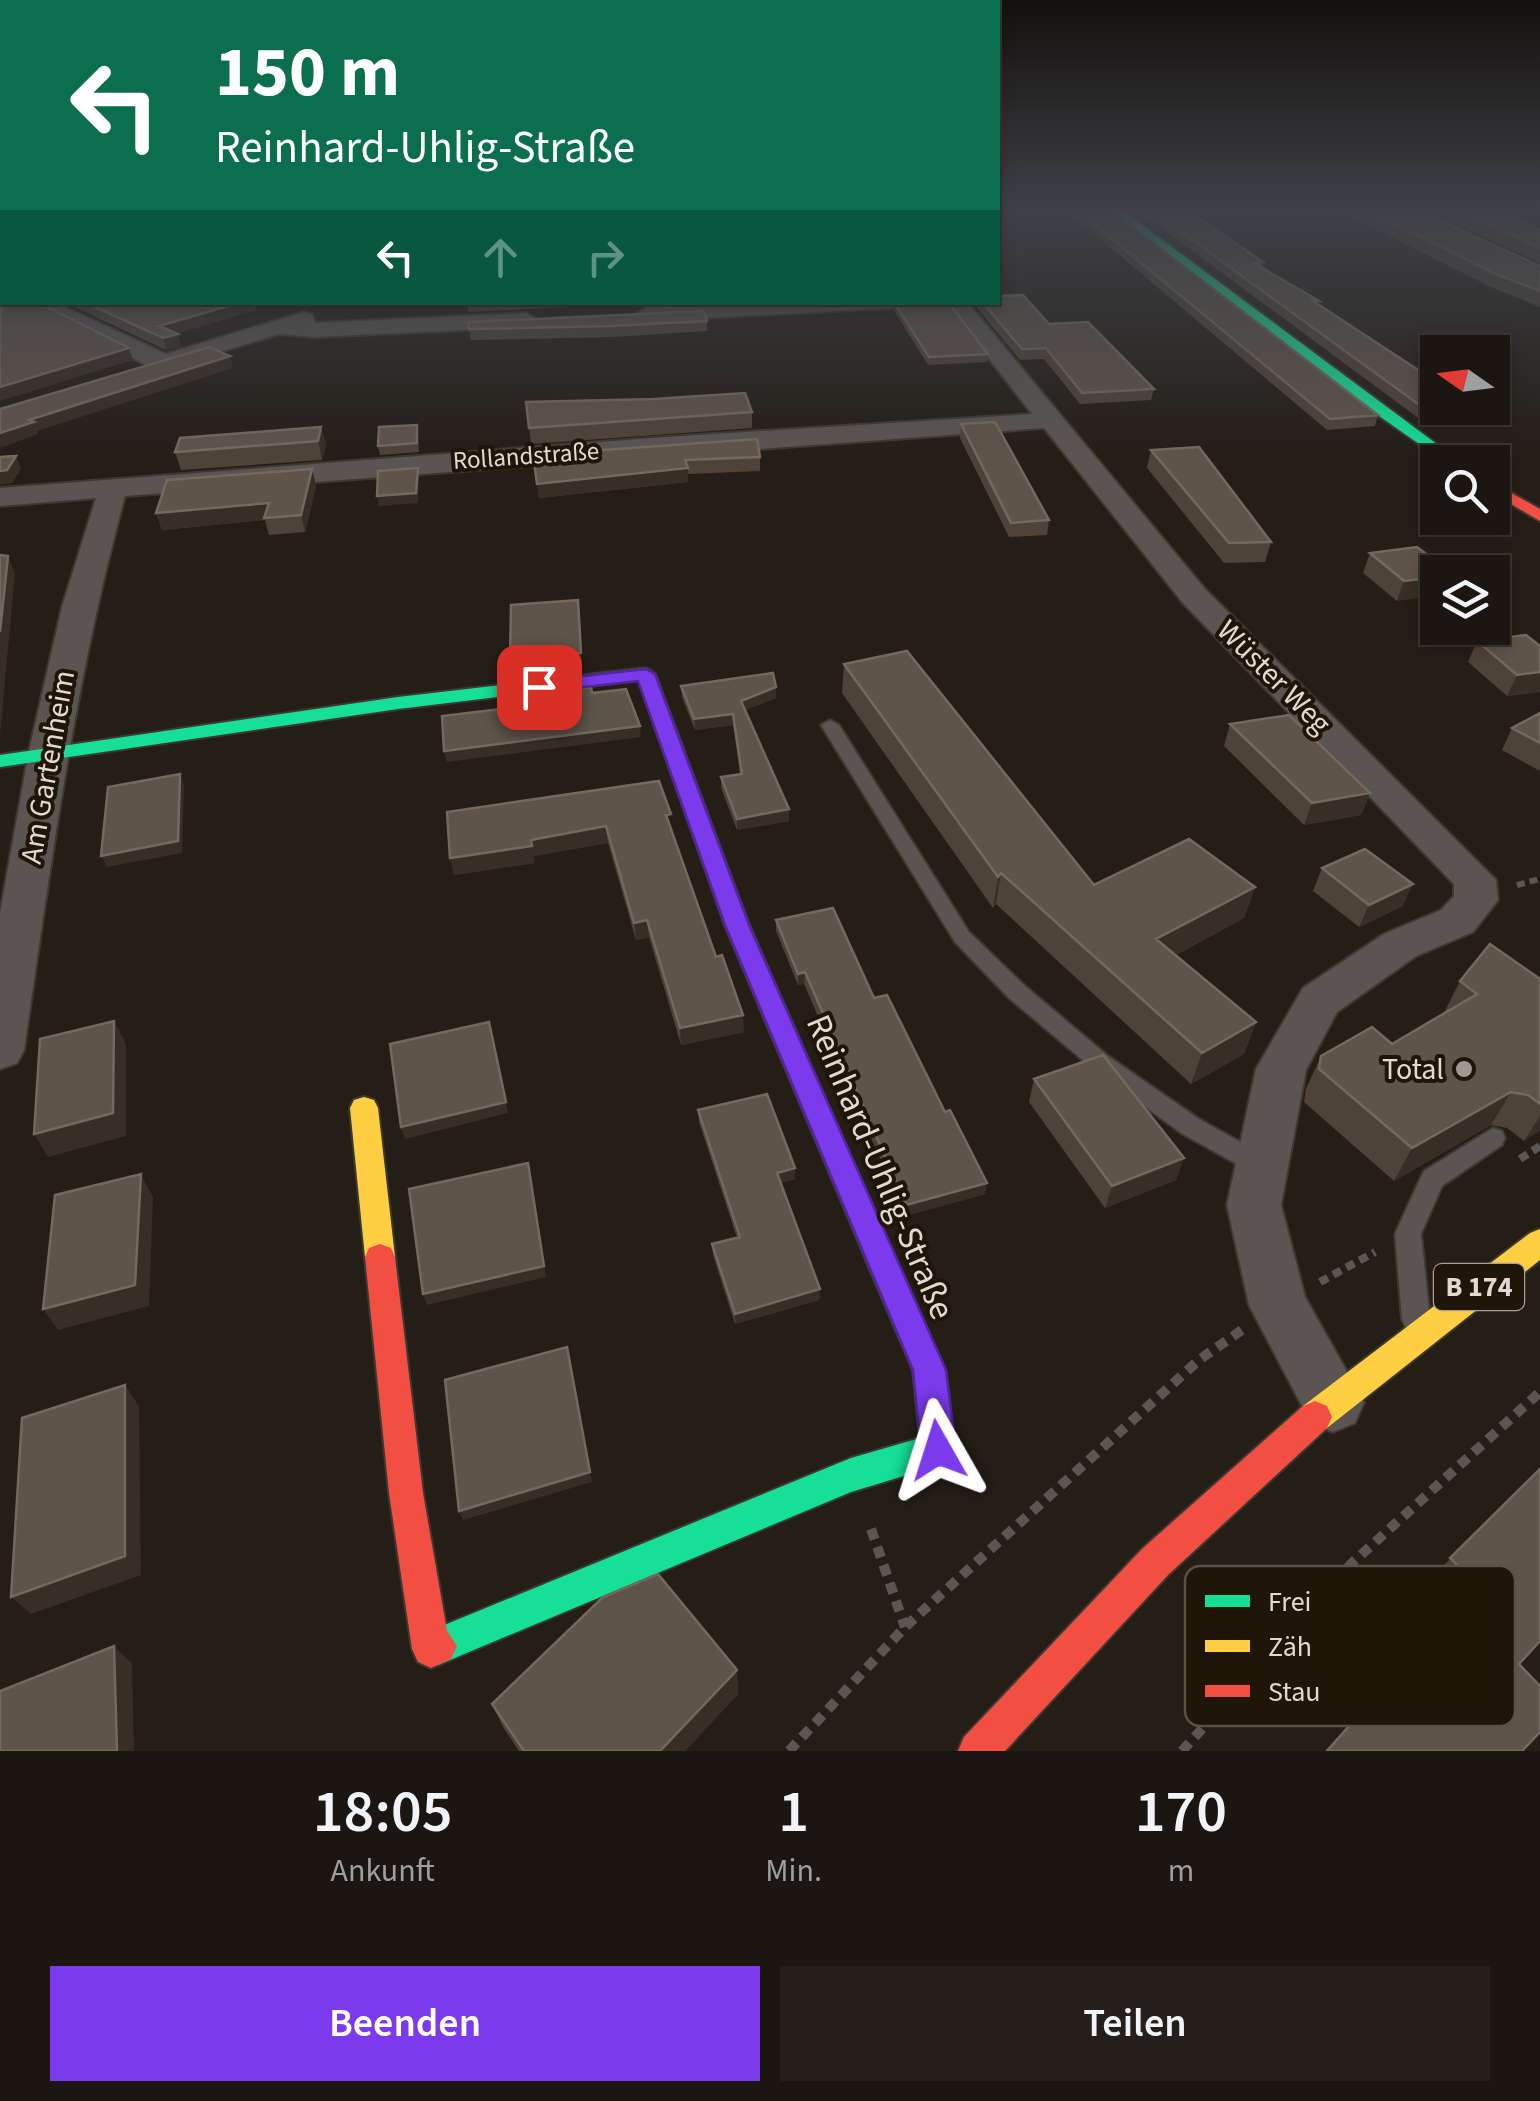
<!DOCTYPE html>
<html lang="de">
<meta charset="utf-8">
<style>
:root{--surface:#1b1611;--page:#241f1a;--text:#f1f3f6;--muted:#a09f9f;--line:#393531;--accent:#7c3aed}
body{margin:0;font-family:"Source Sans 3",sans-serif;background:var(--page);color:var(--text);height:100vh;display:flex;flex-direction:column;font-size:38px;white-space:nowrap}
*{box-sizing:border-box;margin:0}
p{font-size:32px;color:var(--muted)}
.icon{flex:none;width:55px;height:55px;fill:none;stroke:currentColor;stroke-width:2;stroke-linecap:round;stroke-linejoin:round}
.map{position:relative;height:1751px;overflow:hidden}
.side{display:flex;flex-direction:column;background:var(--surface);flex:1}
.side>*{flex:none}
.hud{position:absolute;left:0px;top:0px;width:1000px;height:305px;box-shadow:0 5px 15px #0003,0 0 0 2px var(--line);background:#0b6e4f;color:#fff;overflow:hidden}
.needle{width:65px;rotate:284deg}
.controls{position:absolute;left:1420px;top:335px;display:grid;gap:20px}
.controls a{display:grid;place-items:center;width:90px;height:90px;border-radius:0px;background:var(--surface);box-shadow:0 5px 15px #0003,0 0 0 2px var(--line);font-size:50px}
.pin{position:absolute;display:grid;place-items:center;width:85px;height:85px;color:#fff;margin:-42px;border-radius:20px;box-shadow:0 5px 15px #0006}
.me{position:absolute;width:110px;margin:-55px;rotate:354deg;stroke-linejoin:round;filter:drop-shadow(0 0 8px #0008)}
.turn{display:flex;align-items:center;gap:35px;height:210px;padding:0 50px;font-size:45px}
.turn .icon{width:130px;height:130px;stroke-width:2.5}
.turn b{display:block;font-size:70px;line-height:85px}
.lanes{display:flex;align-items:center;height:95px;padding:0 50px;background:#0003;justify-content:center;gap:50px;direction:ltr}
.lanes .off{opacity:.35}
.eta{display:flex;justify-content:space-evenly;align-items:center;height:170px;text-align:center}
.eta b{font-size:60px;font-weight:600;line-height:70px}
.cta{display:flex;gap:20px;margin-top:auto;padding:20px 50px}
.cta a{flex:1;height:115px;border-radius:0px;background:var(--accent);color:#fff;font-size:40px;font-weight:600;line-height:115px;text-align:center}
.cta a+a{background:var(--page);color:var(--text)}
.map>svg:first-child{display:block}
</style>
<div class="map">
<svg width="1540" height="1751" viewBox="0 0 1540 1751">
<rect width="100%" height="100%" fill="#241e17"/>
<g fill="none" stroke-linecap="round" stroke-linejoin="round">
<defs>
<path id="lane" d="M 830,720 L 839,725 L 969,932 L 1025,986 L 1108,1056 L 1199,1119 L 1269,1158 L 1273,1165 L 1269,1172 L 1260,1175 L 1251,1172 L 1181,1133 L 1092,1068 L 1009,998 L 955,942 L 821,725 Z
M 1493,1128 L 1502,1131 L 1505,1138 L 1502,1145 L 1442,1186 L 1421,1234 L 1430,1319 L 1426,1328 L 1416,1332 L 1406,1328 L 1402,1319 L 1395,1234 L 1420,1179 L 1424,1171 Z"/>
<path id="street" d="M 26,302 L 54,302 L 166,354 L 304,312 L 312,314 L 315,323 L 526,313 L 537,320 L 526,327 L 315,337 L 279,334 L 157,371 Z
M 749,302 L 903,302 L 893,308 L 647,321 L 636,314 L 647,307 Z
M 945,302 L 967,302 L 1205,589 L 1496,880 L 1498,900 L 1473,932 L 1416,956 L 1337,1012 L 1306,1070 L 1281,1205 L 1305,1297 L 1364,1402 L 1355,1423 L 1333,1432 L 1311,1423 L 1249,1305 L 1227,1205 L 1256,1069 L 1303,988 L 1384,934 L 1441,910 L 1454,896 L 1454,884 L 1183,603 L 1044,428 L 125,496 C 75,679 51,862 24,1050 L 17,1063 L 0,1069 L 0,913 L 29,751 L 62,607 L 96,498 L 0,506 L 0,488 L 666,437 L 1032,414 Z"/>
<path id="fast" d="M 1111,210 L 1122,210 L 1461,462 L 1445,462 L 1339,388 Z
M 646,668 L 655,674 L 676,730 L 673,734 L 666,736 L 656,730 L 639,680 L 398,709 L 0,767 L 0,755 L 398,697 Z
M 881,1247 L 892,1251 L 945,1370 L 955,1450 L 950,1462 L 851,1492 L 438,1665 L 425,1659 L 419,1646 L 425,1633 L 851,1458 L 920,1438 L 913,1370 L 866,1260 L 870,1251 Z"/>
<path id="slow" d="M 364,1097 L 374,1100 L 378,1108 L 395,1257 L 391,1266 L 380,1270 L 369,1266 L 365,1257 L 350,1108 L 354,1100 Z
M 1540,1229 L 1540,1260 L 1327,1428 L 1315,1433 L 1303,1428 L 1298,1417 L 1303,1406 L 1530,1233 Z"/>
<path id="jam" d="M 1492,482 L 1540,509 L 1540,521 L 1492,493 Z
M 666,724 L 676,730 L 749,925 L 896,1260 L 892,1269 L 881,1273 L 870,1269 L 725,925 L 656,730 Z
M 380,1244 L 391,1248 L 395,1257 L 423,1493 L 447,1631 L 457,1646 L 451,1659 L 431,1668 L 418,1662 L 412,1649 L 389,1493 L 365,1257 L 369,1248 Z
M 1315,1401 L 1327,1406 L 1332,1417 L 1327,1428 L 1168,1575 L 1005,1751 L 958,1751 L 964,1737 L 1142,1549 L 1303,1406 Z"/>
</defs>
<use href="#lane" stroke="#3e3832" stroke-width="4"/>
<use href="#street" stroke="#3e3832" stroke-width="4"/>
<use href="#fast" stroke="#3e3832" stroke-width="4"/>
<use href="#slow" stroke="#3e3832" stroke-width="4"/>
<use href="#jam" stroke="#3e3832" stroke-width="4"/>
<path stroke="#5a5652" stroke-width="6" stroke-dasharray="8 5" stroke-linecap="butt" d="M 1517,885 L 1540,879"/>
<path stroke="#5a5652" stroke-width="8" stroke-dasharray="9 6" stroke-linecap="butt" d="M 1520,1159 L 1540,1146
M 1320,1282 L 1375,1252"/>
<path stroke="#5a5652" stroke-width="10" stroke-dasharray="11 8" stroke-linecap="butt" d="M 871,1529 L 905,1627
M 789,1751 L 905,1627 L 1199,1360 L 1242,1330
M 1182,1751 L 1351,1564 L 1540,1392"/>
<use href="#lane" fill="#5a5552" fill-rule="evenodd"/>
<use href="#street" fill="#5a5552" fill-rule="evenodd"/>
<use href="#fast" fill="#16e098" fill-rule="evenodd"/>
<use href="#slow" fill="#ffcf43" fill-rule="evenodd"/>
<use href="#jam" fill="#f24e42" fill-rule="evenodd"/>
</g>
<path fill="#4e4339" d="M 1049,210 L 1064,210 L 1057,218 Z
M 1066,210 L 1110,210 L 1378,415 L 1375,426 L 1327,430 Z
M 1137,210 L 1188,210 L 1263,262 L 1262,267 L 1476,408 L 1472,419 L 1425,423 Z
M 1338,210 L 1417,210 L 1540,266 L 1540,307 L 1491,287 Z
M 1426,210 L 1501,210 L 1540,230 L 1540,263 Z
M 64,302 L 254,302 L 256,310 L 176,333 L 181,346 L 166,350 Z
M 467,302 L 660,302 L 468,312 Z
M 977,302 L 998,302 L 1049,324 L 1154,389 L 1151,400 L 1080,404 L 1044,359 L 1020,360 L 977,308 Z
M 895,304 L 988,354 L 987,362 L 928,365 L 895,312 Z
M 707,321 L 707,331 L 612,337 L 471,340 L 468,322 Z
M 526,402 L 752,412 L 752,428 L 531,444 Z
M 961,424 L 1049,520 L 1047,535 L 1009,537 L 960,438 Z
M 417,425 L 419,452 L 380,455 L 378,446 Z
M 321,427 L 326,445 L 322,460 L 181,470 L 175,452 Z
M 1151,450 L 1271,542 L 1265,562 L 1224,563 L 1147,468 Z
M 533,455 L 760,457 L 760,471 L 688,474 L 688,482 L 539,498 Z
M 312,469 L 316,486 L 305,532 L 269,535 L 265,520 L 162,530 L 156,513 Z
M 1417,547 L 1397,601 L 1363,573 L 1370,553 Z
M 1477,641 L 1540,646 L 1540,692 L 1507,696 L 1468,662 Z
M 844,664 L 1094,885 L 1255,887 L 1244,918 L 1176,955 L 1256,1022 L 1244,1054 L 1191,1084 L 996,904 L 993,908 L 842,693 Z
M 681,686 L 776,687 L 776,698 L 745,710 L 789,821 L 737,830 L 721,788 L 721,777 L 740,774 L 733,725 L 695,730 L 682,697 Z
M 1540,713 L 1540,771 L 1502,750 L 1512,728 Z
M 1230,724 L 1370,793 L 1361,815 L 1304,825 L 1224,746 Z
M 447,812 L 672,830 L 744,1032 L 681,1045 L 649,937 L 636,940 L 608,843 L 533,856 L 534,863 L 454,875 Z
M 1322,868 L 1403,906 L 1359,927 L 1313,891 Z
M 776,920 L 874,998 L 985,1194 L 905,1216 L 804,984 L 798,985 L 776,931 Z
M 1540,979 L 1540,1130 L 1524,1141 L 1507,1128 L 1491,1125 L 1394,1181 L 1304,1102 L 1306,1089 L 1321,1056 L 1392,1044 L 1444,1013 L 1460,981 Z
M 1034,1079 L 1184,1158 L 1176,1180 L 1105,1208 L 1029,1102 Z
M 698,1110 L 795,1179 L 780,1183 L 820,1289 L 819,1300 L 735,1324 L 713,1255 L 712,1244 L 737,1238 L 699,1122 Z
M 1540,1469 L 1519,1664 L 1522,1751 L 1325,1751 L 1365,1708 L 1373,1717 L 1476,1619 L 1433,1576 Z
M 737,1670 L 738,1694 L 685,1751 L 519,1751 L 503,1727 L 492,1704 Z"/>
<path fill="#372e25" d="M 242,302 L 254,302 L 256,310 L 162,338 L 159,326 Z
M 178,334 L 181,346 L 166,350 L 163,338 Z
M 129,348 L 133,360 L 0,401 L 0,387 Z
M 230,356 L 233,368 L 37,431 L 38,434 L 0,448 L 0,433 L 29,420 Z
M 321,427 L 326,445 L 322,460 L 318,441 Z
M 16,456 L 21,469 L 12,483 L 0,485 L 0,471 Z
M 418,468 L 419,478 L 418,503 L 379,506 L 377,496 Z
M 688,468 L 688,482 L 539,498 L 537,484 Z
M 312,469 L 316,486 L 305,532 L 301,515 Z
M 269,503 L 265,520 L 162,530 L 156,513 Z
M 8,556 L 15,573 L 0,735 L 0,632 Z
M 1438,577 L 1438,596 L 1397,601 L 1404,581 Z
M 578,600 L 582,664 L 511,672 L 510,661 Z
M 1540,672 L 1540,692 L 1507,696 L 1517,675 Z
M 776,687 L 776,698 L 741,712 L 741,701 Z
M 733,714 L 733,725 L 695,730 L 694,719 Z
M 640,726 L 641,737 L 447,762 L 444,751 Z
M 180,774 L 184,785 L 182,853 L 107,867 L 101,856 Z
M 1370,793 L 1361,815 L 1304,825 L 1312,803 Z
M 789,809 L 789,821 L 737,830 L 737,819 Z
M 606,826 L 608,843 L 533,856 L 531,840 Z
M 532,846 L 534,863 L 454,875 L 450,858 Z
M 1001,873 L 996,904 L 993,908 L 998,877 Z
M 1413,884 L 1403,906 L 1359,927 L 1369,905 Z
M 1255,887 L 1244,918 L 1147,970 L 1156,939 Z
M 647,920 L 649,937 L 636,940 L 634,923 Z
M 805,972 L 804,984 L 798,985 L 798,974 Z
M 743,1015 L 744,1032 L 681,1045 L 680,1028 Z
M 114,1021 L 126,1044 L 126,1136 L 48,1157 L 34,1134 Z
M 489,1022 L 508,1113 L 405,1139 L 401,1127 Z
M 1256,1022 L 1244,1054 L 1191,1084 L 1202,1053 Z
M 1511,1092 L 1491,1125 L 1394,1181 L 1412,1148 Z
M 1540,1116 L 1540,1130 L 1524,1141 Z
M 1184,1158 L 1176,1180 L 1105,1208 L 1112,1186 Z
M 795,1168 L 795,1179 L 777,1184 L 777,1173 Z
M 141,1174 L 153,1197 L 149,1306 L 58,1330 L 43,1309 Z
M 530,1174 L 546,1277 L 427,1305 L 423,1294 Z
M 987,1183 L 985,1194 L 905,1216 L 906,1205 Z
M 820,1289 L 819,1300 L 735,1324 L 735,1314 Z
M 569,1358 L 592,1482 L 463,1520 L 459,1511 Z
M 125,1385 L 139,1406 L 141,1575 L 31,1614 L 11,1597 Z
M 114,1646 L 132,1663 L 134,1751 L 117,1751 Z
M 737,1670 L 738,1694 L 685,1751 L 660,1751 Z"/>
<path fill="#5e544a" stroke="#72695f" stroke-width="2.5" d="M 0,210 L 2,210 L 2,302 L 37,302 L 129,348 L 0,387 L 0,279 L 2,271 L 0,271 Z
M 1077,210 L 1110,210 L 1378,415 L 1330,419 Z
M 1151,210 L 1188,210 L 1263,262 L 1254,263 L 1319,301 L 1313,301 L 1438,383 L 1438,408 L 1476,408 L 1429,412 Z
M 1365,210 L 1417,210 L 1540,266 L 1540,291 L 1496,274 Z
M 1456,210 L 1501,210 L 1540,230 L 1540,248 Z
M 1023,295 L 1049,324 L 1088,322 L 1154,389 L 1082,393 L 1046,348 L 1022,349 L 982,302 L 998,302 L 998,296 Z
M 84,302 L 242,302 L 159,326 L 178,334 L 163,338 Z
M 925,302 L 948,302 L 988,354 L 929,357 L 895,304 Z
M 704,311 L 707,321 L 611,326 L 469,329 L 468,322 Z
M 209,347 L 230,356 L 29,420 L 34,422 L 0,433 L 0,409 Z
M 745,393 L 752,412 L 529,428 L 526,402 L 654,399 Z
M 995,422 L 1049,520 L 1011,523 L 961,424 Z
M 417,425 L 417,443 L 378,446 L 379,427 Z
M 321,427 L 318,441 L 175,452 L 180,438 Z
M 757,439 L 760,457 L 685,460 L 688,468 L 537,484 L 533,455 Z
M 1199,447 L 1271,542 L 1229,543 L 1151,450 Z
M 16,456 L 7,470 L 0,471 L 0,457 Z
M 418,468 L 416,493 L 377,496 L 378,471 Z
M 312,469 L 301,515 L 264,518 L 269,503 L 156,513 L 167,480 Z
M 1417,547 L 1450,572 L 1438,572 L 1438,577 L 1404,581 L 1370,553 Z
M 0,555 L 8,556 L 0,632 Z
M 578,600 L 581,653 L 510,661 L 511,605 Z
M 1526,635 L 1540,646 L 1540,672 L 1517,675 L 1477,641 Z
M 907,651 L 1094,885 L 1189,839 L 1255,887 L 1156,939 L 1256,1022 L 1202,1053 L 1001,873 L 998,877 L 844,664 Z
M 773,673 L 776,687 L 741,701 L 789,809 L 737,819 L 721,777 L 742,774 L 733,714 L 694,719 L 681,686 Z
M 591,687 L 592,693 L 626,689 L 640,726 L 444,751 L 442,716 L 509,708 L 509,697 Z
M 1540,713 L 1540,743 L 1512,728 Z
M 1289,715 L 1370,793 L 1312,803 L 1230,724 Z
M 180,774 L 178,841 L 101,856 L 108,787 Z
M 659,781 L 671,814 L 666,815 L 716,957 L 722,955 L 743,1015 L 680,1028 L 647,920 L 634,923 L 606,826 L 531,840 L 532,846 L 450,858 L 447,812 Z
M 1365,849 L 1413,884 L 1369,905 L 1322,868 Z
M 833,908 L 874,998 L 887,995 L 945,1112 L 950,1110 L 987,1183 L 906,1205 L 805,972 L 798,974 L 776,920 Z
M 1490,944 L 1540,979 L 1540,1104 L 1528,1095 L 1511,1092 L 1412,1148 L 1319,1069 L 1321,1056 L 1372,1027 L 1392,1044 L 1477,994 L 1460,981 Z
M 114,1021 L 113,1113 L 34,1134 L 40,1039 Z
M 489,1022 L 506,1102 L 401,1127 L 390,1044 Z
M 1103,1055 L 1184,1158 L 1112,1186 L 1034,1079 Z
M 767,1094 L 795,1168 L 777,1173 L 820,1289 L 735,1314 L 712,1244 L 740,1237 L 698,1110 Z
M 528,1163 L 544,1266 L 423,1294 L 409,1189 Z
M 141,1174 L 135,1285 L 43,1309 L 55,1195 Z
M 567,1347 L 590,1472 L 459,1511 L 445,1380 Z
M 125,1385 L 125,1556 L 11,1597 L 22,1418 Z
M 1540,1469 L 1540,1641 L 1519,1664 L 1540,1686 L 1540,1732 L 1522,1751 L 1327,1751 L 1365,1708 L 1373,1717 L 1495,1602 L 1450,1558 Z
M 658,1574 L 737,1670 L 660,1751 L 524,1751 L 492,1704 L 603,1597 Z
M 114,1646 L 117,1751 L 0,1751 L 0,1691 Z"/>
<linearGradient id="sky" x2="0" y2="1"><stop stop-color="#14100d"/><stop offset="0.46" stop-color="#3f4147"/><stop offset="1" stop-color="#3f4147" stop-opacity="0"/></linearGradient>
<rect width="1540" height="455" fill="url(#sky)"/>
<path fill="#7c3aed" stroke="#51269a" stroke-width="2.5" d="M 646,669 L 655,674 L 749,925 L 946,1370 L 956,1450 L 951,1462 L 938,1467 L 926,1462 L 921,1450 L 913,1370 L 725,925 L 638,681 L 539,692 L 530,687 L 539,681 Z"/>
<circle fill="#9f9891" stroke="#1f1609" stroke-width="4" cx="1464" cy="1069" r="10"/>
<g text-anchor="middle" dominant-baseline="central" stroke-width="8" stroke-linejoin="round" paint-order="stroke">
<g font-size="25" fill="#e1dad2" stroke="#1f1609">
<text transform="translate(526 456) rotate(-4)">Rollandstraße</text>
</g>
<rect fill="#1f1609" stroke="#a79f96" stroke-width="2.5" x="1434" y="1264" width="90" height="46" rx="8"/>
<g font-size="28" font-weight="bold" fill="#e1dad2">
<text x="1479" y="1287">B 174</text>
</g>
<g font-size="30" fill="#e1dad2" stroke="#1f1609">
<text transform="translate(1274 677) rotate(45)">Wüster Weg</text>
<text transform="translate(48 767) rotate(-80)">Am Gartenheim</text>
</g>
<g font-size="30" fill="#e1dad2" stroke="#1f1609" text-anchor="end">
<text x="1444" y="1069">Total</text>
</g>
<g font-size="35" fill="#e1dad2" stroke="#1f1609">
<text transform="translate(880 1167) rotate(67)">Reinhard-Uhlig-Straße</text>
</g>
</g>
<rect x="1185" y="1566" width="330" height="160" rx="15" fill="#1f1609" stroke="#595145" stroke-width="2.5"/>
<rect x="1205" y="1595" width="45" height="12" fill="#16e098"/>
<rect x="1205" y="1640" width="45" height="12" fill="#ffcf43"/>
<rect x="1205" y="1685" width="45" height="12" fill="#f24e42"/>
<g font-size="28" fill="#e1dad2">
<text x="1268" y="1611">Frei</text>
<text x="1268" y="1656">Zäh</text>
<text x="1268" y="1701">Stau</text>
</g>
</svg>
<div class="controls">
<a><svg class="needle" viewBox="-14 -14 28 28"><path d="M0-13l5 13h-10z" fill="#e53935"/><path d="M0 13l5-13h-10z" fill="#a09f9f"/></svg></a>
<a><svg class="icon" aria-label="search" viewBox="0 0 24 24"><circle cx="10" cy="10" r="6"/><path d="M15 15l6 6"/></svg></a>
<a><svg class="icon" aria-label="layers" viewBox="0 0 24 24"><path d="M12 4l9 5-9 5-9-5zM3 14l9 5 9-5"/></svg></a>
</div>
<div class="pin" style="left:539px;top:687px;background:#d93025"><svg class="icon" aria-label="arrive" viewBox="0 0 24 24"><path d="M6 21V4h12l-3 4 3 4H6"/></svg></div>
<svg class="me" style="left:938px;top:1450px" viewBox="-20 -20 40 40"><path d="M0-17L14 15 0 8-14 15z" fill="#7c3aed" stroke="#fff" stroke-width="4"/></svg>
<div class="hud">
<div class="turn"><svg class="icon" aria-label="left" viewBox="0 0 24 24"><path d="M17 20v-9H6M10 6l-5 5 5 5"/></svg><div><b>150 m</b>Reinhard-Uhlig-Straße</div></div>
<div class="lanes"><svg class="icon" aria-label="left" viewBox="0 0 24 24"><path d="M17 20v-9H6M10 6l-5 5 5 5"/></svg><svg class="icon off" aria-label="ahead" viewBox="0 0 24 24"><path d="M12 20V5M6 11l6-6 6 6"/></svg><svg class="icon off" aria-label="right" viewBox="0 0 24 24"><path d="M7 20v-9h11M14 6l5 5-5 5"/></svg></div>
</div>
</div>
<section class="side">
<div class="eta">
<div><b>18:05</b><p>Ankunft</p></div>
<div><b>1</b><p>Min.</p></div>
<div><b>170</b><p>m</p></div>
</div>
<div class="cta"><a>Beenden</a><a>Teilen</a></div>
</section>
